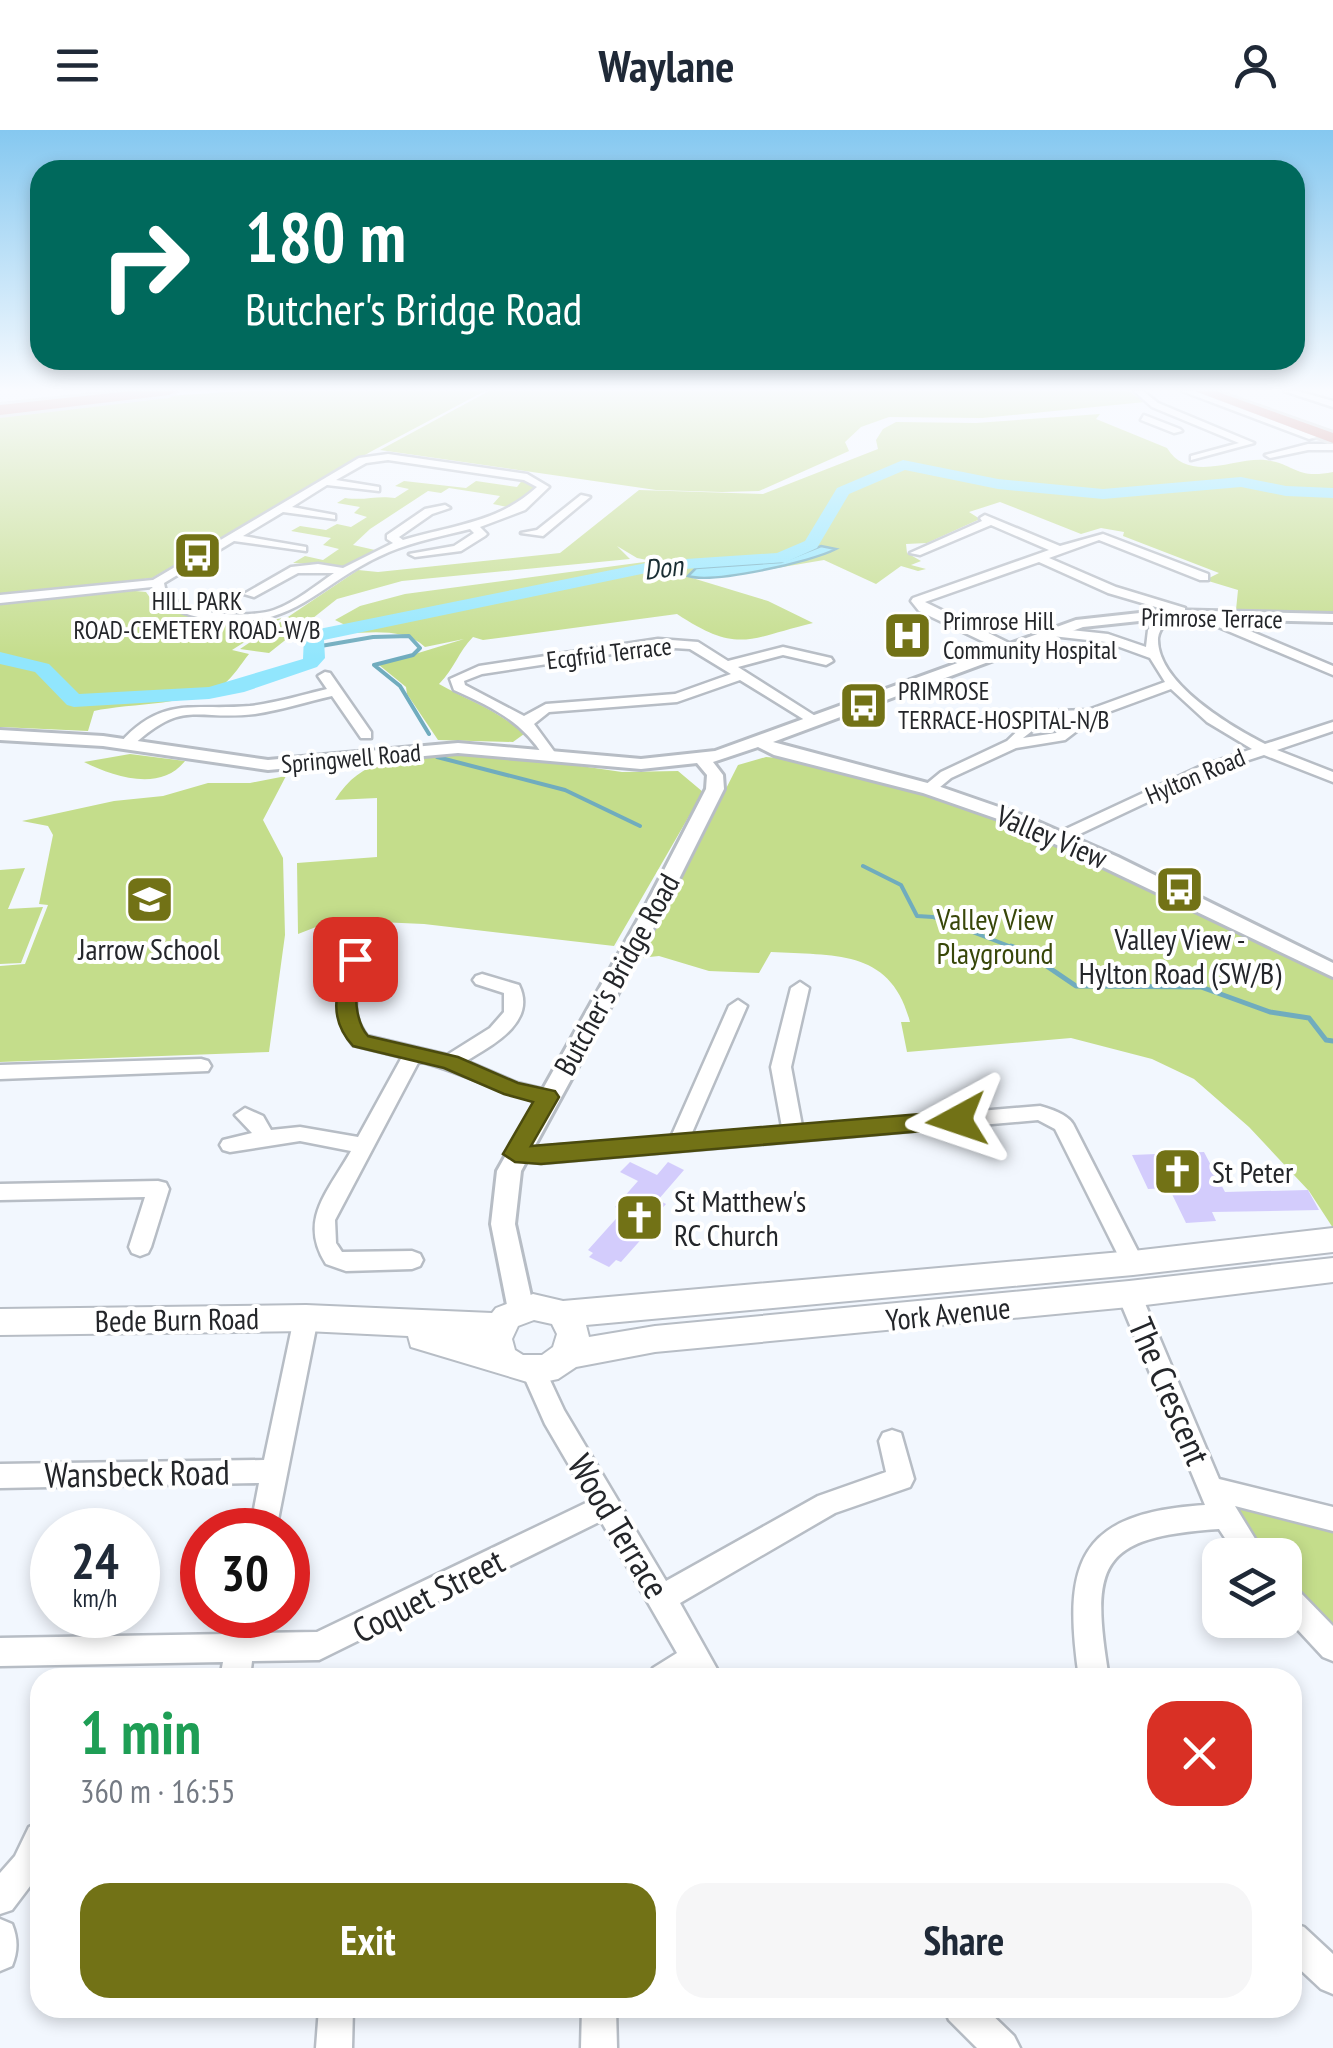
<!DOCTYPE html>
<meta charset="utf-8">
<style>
:root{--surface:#fff;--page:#f6f6f7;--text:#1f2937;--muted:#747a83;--accent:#727216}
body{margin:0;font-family:"PT Sans Narrow",sans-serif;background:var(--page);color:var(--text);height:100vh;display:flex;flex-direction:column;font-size:38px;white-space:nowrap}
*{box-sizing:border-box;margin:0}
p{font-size:32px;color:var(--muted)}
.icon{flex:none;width:55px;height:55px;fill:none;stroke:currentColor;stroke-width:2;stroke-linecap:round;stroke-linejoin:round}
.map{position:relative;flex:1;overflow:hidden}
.panel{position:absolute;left:30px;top:1538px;width:1272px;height:350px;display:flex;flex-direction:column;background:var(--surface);border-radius:30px;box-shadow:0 5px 15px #0003}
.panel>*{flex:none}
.hud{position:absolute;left:30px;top:30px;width:1275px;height:210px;border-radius:30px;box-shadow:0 5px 15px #0003;background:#00695c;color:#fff;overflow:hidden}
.buttons{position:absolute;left:1202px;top:1408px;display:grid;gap:20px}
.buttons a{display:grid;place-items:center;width:100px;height:100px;border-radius:20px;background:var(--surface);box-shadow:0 5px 15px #0003;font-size:50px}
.speed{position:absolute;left:30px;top:1378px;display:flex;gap:20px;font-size:50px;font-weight:700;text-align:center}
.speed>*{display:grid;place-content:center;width:130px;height:130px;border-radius:50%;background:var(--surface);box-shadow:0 5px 15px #0003;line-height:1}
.speed small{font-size:25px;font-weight:400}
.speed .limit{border:15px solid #d22;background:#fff;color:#111}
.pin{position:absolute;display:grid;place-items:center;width:85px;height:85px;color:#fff;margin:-42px;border-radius:20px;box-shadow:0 5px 15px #0006}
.me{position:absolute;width:110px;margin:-55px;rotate:265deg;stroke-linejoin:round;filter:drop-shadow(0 0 8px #0008)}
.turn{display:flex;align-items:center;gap:35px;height:210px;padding:0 50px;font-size:45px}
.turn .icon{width:130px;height:130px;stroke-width:2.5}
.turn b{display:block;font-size:70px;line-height:85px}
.round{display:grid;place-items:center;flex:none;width:105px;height:105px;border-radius:30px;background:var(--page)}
.head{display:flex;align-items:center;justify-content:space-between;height:170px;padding:0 50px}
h1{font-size:60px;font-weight:800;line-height:75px;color:#1e9e55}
.button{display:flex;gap:20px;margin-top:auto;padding:20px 50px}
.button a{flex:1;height:115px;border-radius:30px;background:var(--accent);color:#fff;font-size:40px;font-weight:800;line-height:115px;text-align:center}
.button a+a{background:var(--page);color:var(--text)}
header{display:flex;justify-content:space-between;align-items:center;height:130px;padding:0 50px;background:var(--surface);font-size:45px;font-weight:800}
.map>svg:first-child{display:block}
</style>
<header><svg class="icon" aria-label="menu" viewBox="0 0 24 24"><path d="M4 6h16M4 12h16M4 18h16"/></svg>Waylane<svg class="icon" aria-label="person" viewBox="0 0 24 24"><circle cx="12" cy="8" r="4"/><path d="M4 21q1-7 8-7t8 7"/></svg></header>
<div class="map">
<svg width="1333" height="1918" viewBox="0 0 1333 1918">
<rect width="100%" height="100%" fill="#f2f7fe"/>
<path fill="#c4dd8b" d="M 246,261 L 485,261 L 372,321 L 152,448 L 0,466 L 0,283 L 84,271 Z
M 489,261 L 1128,261 L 1145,272 L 982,288 L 889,287 L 861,297 L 845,312 L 849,321 L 759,361 L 722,362 L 656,360 L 380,320 Z
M 1100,284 L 1096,289 L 1167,318 C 1189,354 1235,327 1265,330 C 1295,333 1295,350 1333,342 L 1333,481 L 1320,484 L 1236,480 L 1238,460 L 1205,450 L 1219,443 L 1123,406 L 1124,402 L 1101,398 L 1081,404 L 1000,372 L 969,382 L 980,389 L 927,413 L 906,414 L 907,423 L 921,431 L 911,435 L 926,439 L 918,441 L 901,436 L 876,454 L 824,430 L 735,445 L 696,438 L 689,447 L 768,471 L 813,493 C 747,509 738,524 677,484 L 483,510 L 473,507 C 458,522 455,538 439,554 C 469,571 498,580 524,604 L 513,612 L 438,610 L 407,564 L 406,557 L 379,535 L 464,509 L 425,517 C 404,497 371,503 344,503 L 351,498 L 335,490 L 360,476 L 405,464 L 652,431 L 637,428 L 617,416 L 630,429 L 402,451 L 337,469 L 269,523 L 240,519 L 358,440 L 378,442 L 560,423 L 639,360 L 763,364 L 878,319 L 876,310 L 883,299 L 896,292 L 976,293 Z
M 523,349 L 531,352 L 536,360 L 499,383 L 507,377 L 493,374 L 500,366 L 449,358 L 441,363 L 428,361 L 370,399 L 353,415 L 375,420 L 344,436 L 293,433 L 305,426 L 323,430 L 339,419 L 323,415 L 331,408 L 291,401 L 300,396 L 326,400 L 337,394 L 351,397 L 367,387 L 354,383 L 360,377 L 337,373 L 345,368 C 366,371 376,365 395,368 L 409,359 L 395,356 L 404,351 L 466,358 L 476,351 L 517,357 Z
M 125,460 L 146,462 L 153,472 L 240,497 L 282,488 L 232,520 L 249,524 C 241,534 233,547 224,554 C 198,575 130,573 94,581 L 88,601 L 0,597 L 0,473 Z
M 130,624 L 185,631 C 161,662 114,647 84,632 Z
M 465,624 L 498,624 L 622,642 L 678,641 L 703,662 L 614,816 L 424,794 L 334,790 L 298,804 L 297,733 L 377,727 L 377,668 L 335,670 C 365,621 413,627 465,624 Z
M 766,627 L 791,629 L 938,668 L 1053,711 L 1333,848 L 1333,1098 L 1309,1061 L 1249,997 L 1194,949 L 1152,929 L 1071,908 L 907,922 L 901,892 L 910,892 C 891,818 834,826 771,822 L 759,843 L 709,841 L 659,826 L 640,828 L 738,635 Z
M 286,646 L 263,690 L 283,728 L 285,805 L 269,922 L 0,932 L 0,836 L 25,834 L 48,775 L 39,774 L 53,705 L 48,696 L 22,691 L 114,671 L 163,666 L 208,653 L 250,653 Z
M 25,738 L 8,779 L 43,777 L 21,833 L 0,834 L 0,740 Z
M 1233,1377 L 1333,1399 L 1333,1500 L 1285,1444 L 1285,1425 L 1268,1425 L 1235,1386 Z"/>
<path fill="#91e6fd" stroke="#70acbe" stroke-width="2.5" d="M 821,416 L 836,419 C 811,432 713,454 688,446 L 696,438 L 781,432 Z"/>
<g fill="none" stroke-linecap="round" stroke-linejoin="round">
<path stroke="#70acbe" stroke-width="4" d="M 315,517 L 373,507 L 409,506 L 420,518 L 413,525 L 374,535 L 400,556 L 429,604
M 437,627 L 565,660 L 640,696
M 863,736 L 901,755 L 917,786 L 933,787 L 1017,819"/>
<path stroke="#70acbe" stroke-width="5" d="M 1011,816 L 1026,822 L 1076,856 L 1201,857 L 1270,882 L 1309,888 L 1326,910 L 1333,911"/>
<path fill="#91e6fd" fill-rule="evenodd" d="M 903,330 L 998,349 L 1103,359 L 1241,347 L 1286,356 L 1333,358 L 1333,368 L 1286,366 L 1241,357 L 1103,369 L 998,359 L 905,340 L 849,364 L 817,418 L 786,432 L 656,441 L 324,510 L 325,528 L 317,537 L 244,562 L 209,569 L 74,577 L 67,575 L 35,542 L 0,534 L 0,522 L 49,534 L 79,564 L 209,557 L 303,529 L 304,506 L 314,500 L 656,431 L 777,423 L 805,411 L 837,358 Z"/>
</g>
<path fill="#d3ccfc" d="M 1204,1022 L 1225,1062 L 1308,1060 L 1319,1080 L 1212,1082 L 1216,1091 L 1186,1093 L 1169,1058 L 1148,1059 L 1132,1025 Z
M 630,1032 L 657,1045 L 668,1032 L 684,1040 L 658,1070 L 666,1074 L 656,1085 L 661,1087 L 621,1132 L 616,1130 L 609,1137 L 589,1127 L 593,1123 L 588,1120 L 623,1081 L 615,1077 L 638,1051 L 620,1042 Z"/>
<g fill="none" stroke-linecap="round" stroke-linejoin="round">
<defs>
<path id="minor" d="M 1134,261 L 1143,261 L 1158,273 L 1254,313 L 1191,330 L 1191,326 L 1239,313 L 1152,277 Z
M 1182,261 L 1194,261 L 1317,307 L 1309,309 Z
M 1284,261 L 1297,261 L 1333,271 L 1333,277 Z
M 1144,285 L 1180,299 L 1182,301 L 1174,303 L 1141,290 Z
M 1308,314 L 1333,314 L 1333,320 L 1308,320 L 1270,328 L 1265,325 Z
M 388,324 L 527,344 L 549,357 L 525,380 L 480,397 L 487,404 L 485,406 L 461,421 L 415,427 L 409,424 L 454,416 L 474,403 L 470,399 C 443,406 415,411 389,422 C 314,454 295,505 202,488 C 180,483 163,477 152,457 L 0,473 L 0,465 L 153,450 L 359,328 ZM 388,330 L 524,350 L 537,357 C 498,393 453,395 403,410 L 399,407 L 432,384 L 450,378 L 445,375 L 425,379 L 387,405 L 387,409 L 393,413 L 343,438 L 318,434 L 291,437 L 244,464 L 254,467 L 298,443 L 334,443 C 315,456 296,472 274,480 C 248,489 167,486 164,453 L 234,411 L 306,421 L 306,417 L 243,406 L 283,382 L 335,389 L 335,385 L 292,377 L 327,355 L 379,361 L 379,357 L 336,350 L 366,333 Z
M 581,365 L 590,367 L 543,406 L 521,403 L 537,400 Z
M 985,385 L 1060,416 L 1103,404 L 1208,444 L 1208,450 L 1200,450 L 1099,410 L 1049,428 L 1116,457 L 1185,478 L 1185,484 L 1172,482 C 1169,490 1159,498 1158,508 C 1156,553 1232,597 1265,614 L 1333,592 L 1333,601 L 1277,620 L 1333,642 L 1333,652 L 1264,625 L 1209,643 L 1067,710 L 1055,710 L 1055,704 L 1199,637 L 1252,619 L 1207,592 L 1171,559 L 1095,587 L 1065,610 L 1016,618 L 951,648 L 934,662 L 924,662 L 924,656 L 941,642 L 1007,611 L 1031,588 L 1056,581 L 1088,580 L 1165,552 L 1150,528 L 1106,512 L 1052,506 L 1046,502 L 1052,498 L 1108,504 L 1146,517 L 1148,500 L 1166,480 L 1108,463 L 1039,432 L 925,472 L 1013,515 L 1013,521 L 1003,521 L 919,481 L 911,471 L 913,468 L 1049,420 L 991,395 L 920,425 L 910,423 L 982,391 L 980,388 ZM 1075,588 L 1056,603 L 1023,608 L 1041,594 Z
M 1197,482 L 1205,482 L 1333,536 L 1333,545 L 1197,488 Z
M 658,509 L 698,512 L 728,531 L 783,517 L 831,528 L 833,531 L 826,535 L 783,525 L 738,537 L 820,589 L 808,592 L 740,550 L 677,572 L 549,582 L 534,594 L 556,624 L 549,628 L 544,627 C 523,592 492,577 454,560 L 450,549 L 479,536 ZM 658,517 L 690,519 L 731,544 L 675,564 L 546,574 L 524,586 L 465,555 L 464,551 L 482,544 Z
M 325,542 L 330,543 L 371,602 L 371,608 L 361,608 L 332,566 C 306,572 281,580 255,584 C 194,591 185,568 132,616 L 120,613 C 163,565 194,581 250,576 C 276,573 302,565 327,559 L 318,546 Z
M 367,830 L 376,836 C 356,858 347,879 367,906 L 447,925 L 490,898 L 504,882 L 504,863 L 476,854 L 473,850 L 476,846 L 482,844 L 519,855 C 537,892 493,915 466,931 L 517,953 L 554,962 L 557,967 L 547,974 C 502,964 463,942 419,931 L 335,1090 L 336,1113 L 342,1122 L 412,1121 L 420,1124 L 423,1130 L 420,1136 L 412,1139 L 346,1141 L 326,1134 C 298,1090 328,1062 351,1021 L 300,1011 L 230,1022 L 223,1020 L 220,1015 L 223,1010 L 252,1003 L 235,985 L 245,978 L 263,986 L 271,1000 L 300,997 L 358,1007 L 402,927 L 353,915 C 333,888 328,845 367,830 Z
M 800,852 L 809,858 L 791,937 L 802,996 L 1040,976 C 1051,979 1067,984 1073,994 L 1144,1133 L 1141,1139 L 1133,1142 L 1125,1139 L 1055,999 L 1038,990 L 541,1033 L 508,1029 L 504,1024 L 508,1019 L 671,1007 L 729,876 L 738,870 L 747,876 L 691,1005 L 782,997 L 771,937 L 791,858 Z
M 201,929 L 208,931 L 211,936 L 208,941 L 0,949 L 0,935 Z
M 158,1051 L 166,1053 L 169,1059 L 151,1117 L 148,1123 L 140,1126 L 132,1123 L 129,1117 L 145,1067 L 0,1070 L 0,1054 Z
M 1129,1155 L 1137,1157 L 1141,1164 L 1219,1349 L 1333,1377 L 1333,1401 L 1235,1376 L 1265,1425 L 1236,1425 L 1219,1399 C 1099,1407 1090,1434 1109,1548 L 1079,1548 C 1062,1432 1078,1383 1205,1375 L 1117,1164 L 1121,1157 Z
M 306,1178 L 314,1181 L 318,1188 L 276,1400 L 250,1400 L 259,1353 L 0,1358 L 0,1334 L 264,1330 L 294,1188 L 298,1181 Z
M 534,1232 L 543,1235 L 564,1280 L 666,1451 L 818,1366 L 886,1342 L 879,1311 L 883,1303 L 892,1300 L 901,1303 L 914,1349 L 910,1357 L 835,1383 L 680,1473 L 722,1548 L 649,1548 L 653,1538 L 677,1523 L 601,1391 L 319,1530 L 252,1531 L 250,1548 L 220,1548 L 223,1532 L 0,1536 L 0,1508 L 228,1504 L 232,1485 L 260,1485 L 257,1503 L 317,1502 L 590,1371 L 545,1294 L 522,1242 L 525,1235 Z
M 1285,1453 L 1295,1457 L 1333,1496 L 1333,1531 L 1323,1527 L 1285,1486 Z
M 40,1692 L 40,1743 L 12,1780 L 0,1784 L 0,1743 L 15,1726 L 29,1697 Z
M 0,1789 L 12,1794 C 18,1809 18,1821 12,1836 L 0,1841 Z
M 1292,1793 L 1304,1797 L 1333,1824 L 1333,1864 L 1321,1859 L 1292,1832 Z
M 319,1878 L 353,1878 L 352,1918 L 316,1918 Z
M 582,1878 L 616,1878 L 617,1918 L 581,1918 Z
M 944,1878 L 985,1878 L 1014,1906 L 1020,1918 L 977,1918 L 949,1890 Z"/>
<path id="tertiary" d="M 1167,480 L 1333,484 L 1333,492 L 1167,488 L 1083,497 L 773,612 L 935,655 L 1027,687 L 1118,727 L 1333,833 L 1333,847 L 1015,695 L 923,663 L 774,625 L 758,617 L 713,632 L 723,645 L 724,659 L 665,777 L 521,1041 L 515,1094 L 534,1180 L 530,1187 L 521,1191 L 512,1187 L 508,1180 L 491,1094 L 497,1041 L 645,777 L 706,659 L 707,645 L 697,633 L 641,639 L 458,623 L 268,640 L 103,616 L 0,610 L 0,600 L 103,606 L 268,630 L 458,613 L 641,629 L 715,621 L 1076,490 Z"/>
<path id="secondary" d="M 1333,1098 L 1333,1122 L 1133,1145 L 586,1195 L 589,1207 L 655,1196 L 1129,1151 L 1333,1128 L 1333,1152 L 1129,1177 L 655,1222 L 576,1237 L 558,1249 L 534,1254 L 411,1217 L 408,1206 L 306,1201 L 0,1205 L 0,1179 L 306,1175 L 492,1183 L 496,1178 L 533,1164 L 563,1171 L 1133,1121 ZM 534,1190 L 552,1194 L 557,1204 L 553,1217 L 542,1225 L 523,1225 L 515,1220 L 512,1209 L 518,1196 Z"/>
<path id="trunk" d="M 131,261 L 176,261 L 169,265 L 0,285 L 0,275 Z
M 1195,261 L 1215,261 L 1333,303 L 1333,313 Z"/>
</defs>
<use href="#minor" stroke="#b7bdc5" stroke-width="5"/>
<use href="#tertiary" stroke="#b7bdc5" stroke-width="6"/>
<use href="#secondary" stroke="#b7bdc5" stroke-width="4"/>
<use href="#trunk" stroke="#d3d4d4" stroke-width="6"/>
<use href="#minor" fill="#fff" fill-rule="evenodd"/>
<use href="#tertiary" fill="#fff" fill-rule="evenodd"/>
<use href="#secondary" fill="#fff" fill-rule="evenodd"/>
<use href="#trunk" fill="#cf8780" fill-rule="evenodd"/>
</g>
<linearGradient id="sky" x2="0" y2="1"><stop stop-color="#85c8f0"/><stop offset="0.49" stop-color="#f9fbff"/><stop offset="1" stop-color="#f9fbff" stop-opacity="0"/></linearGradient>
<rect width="1333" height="529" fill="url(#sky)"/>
<path fill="#727216" stroke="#4a4a0e" stroke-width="2.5" d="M 355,823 L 377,836 C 373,842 362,849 359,856 C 353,870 358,895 368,906 L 458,927 L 518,953 L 555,961 L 559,967 L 531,1016 L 957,981 L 968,990 L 957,998 L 541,1034 L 515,1032 L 503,1024 L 533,972 L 504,964 L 444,938 L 353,916 C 331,892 330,859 354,837 L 345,829 Z"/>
<defs>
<symbol id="bus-square" viewBox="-11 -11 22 22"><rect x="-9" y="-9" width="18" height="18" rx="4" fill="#727216" stroke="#fff"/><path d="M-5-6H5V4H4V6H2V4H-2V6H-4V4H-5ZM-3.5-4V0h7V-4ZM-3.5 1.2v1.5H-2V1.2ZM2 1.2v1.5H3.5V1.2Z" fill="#fff"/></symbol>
<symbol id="hospital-square" viewBox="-11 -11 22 22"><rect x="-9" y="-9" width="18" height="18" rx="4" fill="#727216" stroke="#fff"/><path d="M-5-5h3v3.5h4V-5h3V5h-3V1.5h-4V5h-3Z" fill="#fff"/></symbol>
<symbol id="school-square" viewBox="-11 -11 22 22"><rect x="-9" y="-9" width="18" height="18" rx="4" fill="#727216" stroke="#fff"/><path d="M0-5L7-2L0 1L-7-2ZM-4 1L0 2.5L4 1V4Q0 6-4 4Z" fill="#fff"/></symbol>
<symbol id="church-square" viewBox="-11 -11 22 22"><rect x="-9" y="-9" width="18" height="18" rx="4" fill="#727216" stroke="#fff"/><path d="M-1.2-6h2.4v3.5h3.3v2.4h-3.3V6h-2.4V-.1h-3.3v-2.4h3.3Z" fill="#fff"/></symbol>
</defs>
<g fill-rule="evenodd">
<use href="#bus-square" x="170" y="398" width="55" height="55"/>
<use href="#hospital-square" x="880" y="478" width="55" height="55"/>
<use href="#bus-square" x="836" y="548" width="55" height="55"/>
<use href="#bus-square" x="1152" y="732" width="55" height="55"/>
<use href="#school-square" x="122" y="742" width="55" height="55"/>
<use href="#church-square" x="1150" y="1014" width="55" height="55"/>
<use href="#church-square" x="612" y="1060" width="55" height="55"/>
</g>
<g text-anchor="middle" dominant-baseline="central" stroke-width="8" stroke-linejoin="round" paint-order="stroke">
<g font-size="25" fill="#24262a" stroke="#fff" text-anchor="start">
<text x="197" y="471" text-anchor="middle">HILL PARK<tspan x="197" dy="29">ROAD-CEMETERY ROAD-W/B</tspan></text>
<text x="943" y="491">Primrose Hill<tspan x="943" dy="29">Community Hospital</tspan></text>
<text x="898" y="561">PRIMROSE<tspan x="898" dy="29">TERRACE-HOSPITAL-N/B</tspan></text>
</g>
<g font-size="25" fill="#24262a" stroke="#fff">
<text transform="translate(1212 488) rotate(1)">Primrose Terrace</text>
<text transform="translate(609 523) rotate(-7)">Ecgfrid Terrace</text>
<text transform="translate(351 628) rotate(-5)">Springwell Road</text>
<text transform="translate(1195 646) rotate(-23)">Hylton Road</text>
</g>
<g font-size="28" font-style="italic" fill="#1a2e34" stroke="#fff">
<text transform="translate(663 437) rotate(-7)">Don</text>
</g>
<g font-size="30" fill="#24262a" stroke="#fff">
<text transform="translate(1052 706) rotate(23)">Valley View</text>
<text transform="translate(616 844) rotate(-61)">Butcher's Bridge Road</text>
<text transform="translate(948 1183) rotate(-6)">York Avenue</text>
<text transform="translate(177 1189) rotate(-1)">Bede Burn Road</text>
</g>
<g font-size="30" fill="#384709" stroke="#fff">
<text x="995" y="788">Valley View<tspan x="995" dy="34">Playground</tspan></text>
</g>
<g font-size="30" fill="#24262a" stroke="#fff">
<text x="1180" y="808">Valley View -<tspan x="1180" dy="34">Hylton Road (SW/B)</tspan></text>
<text x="149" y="818">Jarrow School</text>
<text x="1212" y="1041" text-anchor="start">St Peter</text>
<text x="674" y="1070" text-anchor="start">St Matthew's<tspan x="674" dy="34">RC Church</tspan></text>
</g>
<g font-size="35" fill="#24262a" stroke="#fff">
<text transform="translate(1170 1261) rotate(67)">The Crescent</text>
<text transform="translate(137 1343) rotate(-1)">Wansbeck Road</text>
<text transform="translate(619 1396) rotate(59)">Wood Terrace</text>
<text transform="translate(428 1465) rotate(-27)">Coquet Street</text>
</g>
</g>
</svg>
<div class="buttons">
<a><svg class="icon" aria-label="layers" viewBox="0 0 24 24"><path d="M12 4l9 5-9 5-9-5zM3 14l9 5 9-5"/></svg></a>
</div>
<div class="speed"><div>24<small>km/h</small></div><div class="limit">30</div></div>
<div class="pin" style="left:355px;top:829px;background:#d93025"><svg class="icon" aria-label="arrive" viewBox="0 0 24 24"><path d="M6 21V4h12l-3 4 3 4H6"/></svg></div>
<svg class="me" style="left:957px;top:990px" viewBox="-20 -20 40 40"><path d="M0-17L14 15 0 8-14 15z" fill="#727216" stroke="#fff" stroke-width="4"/></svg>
<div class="hud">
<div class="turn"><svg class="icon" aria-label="right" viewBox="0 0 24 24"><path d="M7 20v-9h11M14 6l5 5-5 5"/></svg><div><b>180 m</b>Butcher's Bridge Road</div></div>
</div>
<section class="panel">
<div class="head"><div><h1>1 min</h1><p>360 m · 16:55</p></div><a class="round" style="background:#d93025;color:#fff"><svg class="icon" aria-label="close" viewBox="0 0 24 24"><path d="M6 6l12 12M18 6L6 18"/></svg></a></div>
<div class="button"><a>Exit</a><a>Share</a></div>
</section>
</div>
